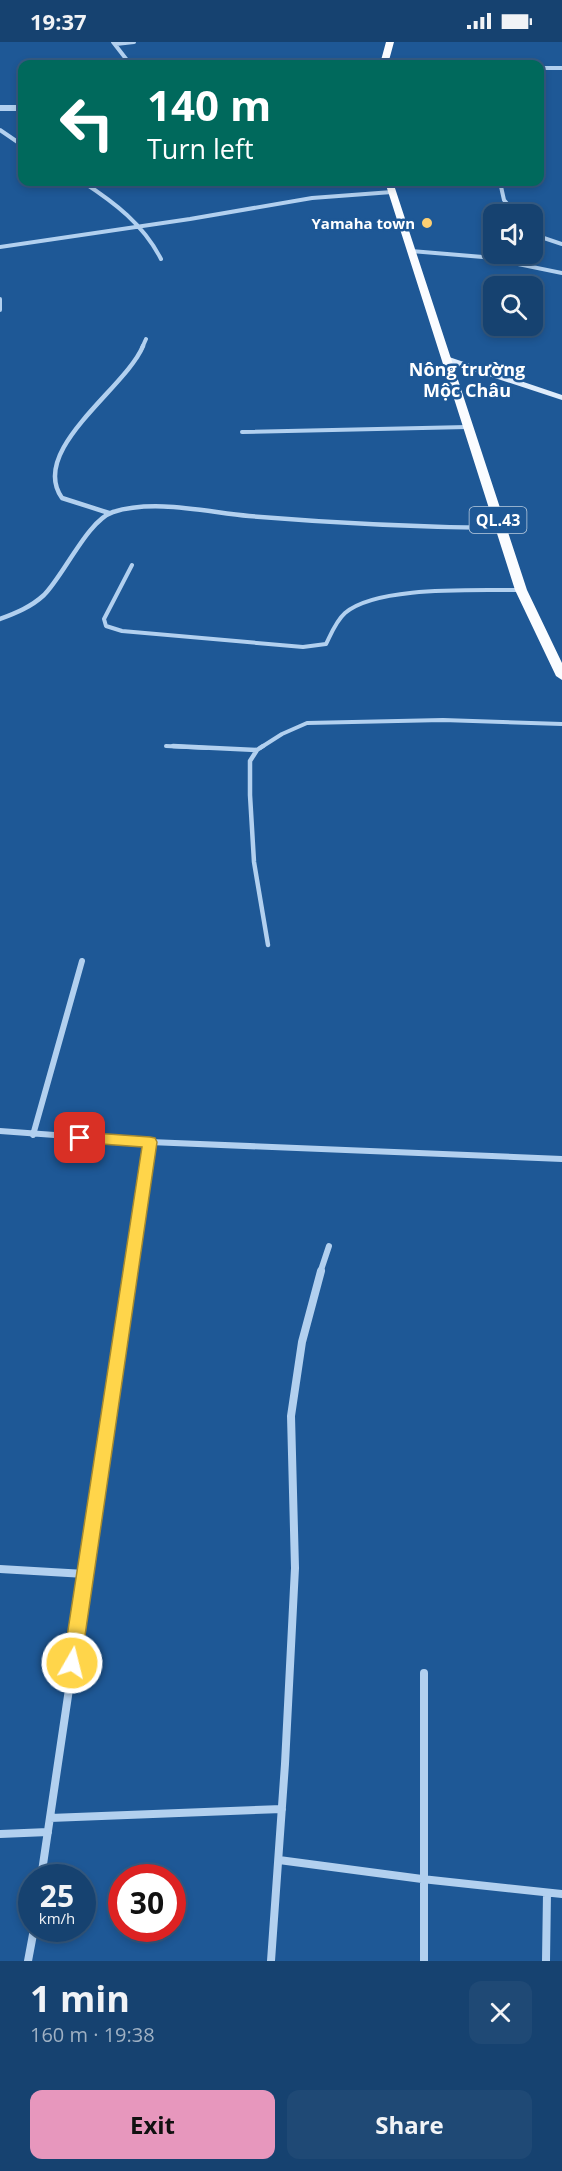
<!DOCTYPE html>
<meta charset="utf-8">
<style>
:root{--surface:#164270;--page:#1f4975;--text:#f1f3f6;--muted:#9eb0c3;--line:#355b83;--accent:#e797bd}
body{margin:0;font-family:"Open Sans",sans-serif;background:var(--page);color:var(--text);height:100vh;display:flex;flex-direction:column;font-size:22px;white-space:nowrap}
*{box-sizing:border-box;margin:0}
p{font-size:20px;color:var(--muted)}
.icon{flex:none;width:33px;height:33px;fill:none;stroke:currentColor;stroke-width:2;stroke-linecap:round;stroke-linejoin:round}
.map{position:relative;height:1919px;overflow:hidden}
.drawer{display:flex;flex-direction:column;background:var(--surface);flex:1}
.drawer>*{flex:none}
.guide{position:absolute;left:18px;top:18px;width:526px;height:126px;border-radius:12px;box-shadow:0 3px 9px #0003,0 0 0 2px var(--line);background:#00695c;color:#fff;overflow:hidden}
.fabs{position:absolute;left:483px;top:162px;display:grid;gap:12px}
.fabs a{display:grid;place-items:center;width:60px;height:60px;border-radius:12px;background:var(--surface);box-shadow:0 3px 9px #0003,0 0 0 2px var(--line);font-size:30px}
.speed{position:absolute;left:18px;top:1822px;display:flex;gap:12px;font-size:30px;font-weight:700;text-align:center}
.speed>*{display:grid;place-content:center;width:78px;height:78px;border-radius:50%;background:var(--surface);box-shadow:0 3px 9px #0003,0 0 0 2px var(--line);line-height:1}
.speed small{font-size:15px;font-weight:400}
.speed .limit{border:9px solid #d22;background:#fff;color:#111}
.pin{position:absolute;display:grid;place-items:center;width:51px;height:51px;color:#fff;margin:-26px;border-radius:12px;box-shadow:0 3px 9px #0006}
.me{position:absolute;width:66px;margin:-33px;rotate:8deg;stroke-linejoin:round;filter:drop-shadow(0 0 4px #0008)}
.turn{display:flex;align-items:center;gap:21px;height:126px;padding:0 30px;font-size:27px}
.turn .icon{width:78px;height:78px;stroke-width:2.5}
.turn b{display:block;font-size:42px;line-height:51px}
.round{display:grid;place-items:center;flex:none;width:63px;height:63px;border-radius:12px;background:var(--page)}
.headline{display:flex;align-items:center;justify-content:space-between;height:102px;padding:0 30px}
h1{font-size:36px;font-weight:700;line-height:45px}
.action{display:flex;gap:12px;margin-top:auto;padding:12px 30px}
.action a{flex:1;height:69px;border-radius:12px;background:var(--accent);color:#111;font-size:24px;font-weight:700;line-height:69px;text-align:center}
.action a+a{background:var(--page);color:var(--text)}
.status{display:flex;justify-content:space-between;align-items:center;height:42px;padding:0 30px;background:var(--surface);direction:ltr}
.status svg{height:16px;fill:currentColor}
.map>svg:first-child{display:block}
</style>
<div class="status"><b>19:37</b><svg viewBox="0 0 49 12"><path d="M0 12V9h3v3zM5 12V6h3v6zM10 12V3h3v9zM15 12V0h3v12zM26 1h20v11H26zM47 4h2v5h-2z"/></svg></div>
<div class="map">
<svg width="562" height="1919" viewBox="0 0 562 1919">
<rect width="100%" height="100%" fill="#1e5896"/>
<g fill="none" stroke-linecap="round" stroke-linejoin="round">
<path stroke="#b2d0ef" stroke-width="4" d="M 242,390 L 467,385
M 132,523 L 104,577 L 106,584 L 122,589 L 303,605 L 326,602 C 331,592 336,579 345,571 C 378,543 478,549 521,548
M 166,704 L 207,706
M 260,706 L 282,692 L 307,681 L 443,678 L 562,682"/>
<path stroke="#b2d0ef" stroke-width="4.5" d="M 173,704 L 257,708
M 263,704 L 257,708 L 250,719 L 250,753 L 254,820 L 268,903"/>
<path stroke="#b2d0ef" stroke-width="4" d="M 113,0 L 130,22
M 116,2 L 134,0
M 540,26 L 562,26
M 0,88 L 22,103
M 83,140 C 115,161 143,182 161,217
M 500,140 L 504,158 L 516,172
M 532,192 L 562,202
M 0,205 L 190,177 L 312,156 L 392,150
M 411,209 L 483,215 L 562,231
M 0,257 L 0,268
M 142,306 L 146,297"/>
<path stroke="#b2d0ef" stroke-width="4.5" d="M 109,471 L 62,456 C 28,408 126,346 143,304
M 0,577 C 16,571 31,565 44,553 C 64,533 88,478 113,470 C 155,457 206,470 249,474 C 333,481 416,485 500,486"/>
<path stroke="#b2d0ef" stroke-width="6" d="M 0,1089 L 150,1100 L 562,1117
M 33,1093 L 82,919
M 131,1231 L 150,1100
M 320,1231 L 329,1204"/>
<path stroke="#b2d0ef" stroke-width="8" d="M 0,1527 L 85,1532
M 424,1631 L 424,1919
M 50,1776 L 282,1767
M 0,1792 L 48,1790
M 279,1818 L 422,1837 L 562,1852
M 41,1836 L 131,1229
M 28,1919 L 34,1887
M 271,1919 L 285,1722 L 295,1526 L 291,1374 L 302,1300 L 321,1229
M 546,1919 L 547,1851"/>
<path stroke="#b2d0ef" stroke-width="6" d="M 0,66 L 22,66"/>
<path fill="#dfecfb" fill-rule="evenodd" d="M 443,315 L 449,315 L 562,353 L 562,358 L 443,319 Z"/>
<path fill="#fafcff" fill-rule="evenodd" d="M 386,0 L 394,0 L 388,22 L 380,22 Z
M 385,140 L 393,140 L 527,548 L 562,621 L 562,638 L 556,634 L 515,548 Z"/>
</g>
<path fill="#ffd54a" stroke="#a68a30" stroke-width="1.5" d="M 80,1090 L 150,1095 L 155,1096 L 157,1100 L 81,1621 L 78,1627 L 72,1630 L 66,1627 L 63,1621 L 142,1105 L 74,1100 L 72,1096 L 74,1092 Z"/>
<circle fill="#fdcf72" stroke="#1e5896" stroke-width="2" cx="427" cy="181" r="6"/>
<g text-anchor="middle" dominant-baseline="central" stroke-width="5" stroke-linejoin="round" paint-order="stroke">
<g font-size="15" font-weight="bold" fill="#fff" stroke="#1e5896" text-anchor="end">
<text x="415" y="181">Yamaha town</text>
</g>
<rect fill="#1e5896" stroke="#bccde0" stroke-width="1.5" x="469.5" y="465" width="57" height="26" rx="4.5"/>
<g font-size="16" font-weight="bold" fill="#fff">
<text x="498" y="478">QL.43</text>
</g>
<g font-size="18" font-weight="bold" fill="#fff" stroke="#1e5896">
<text x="467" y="327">Nông trường<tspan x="467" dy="21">Mộc Châu</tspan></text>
</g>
</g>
</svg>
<div class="fabs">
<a><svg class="icon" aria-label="sound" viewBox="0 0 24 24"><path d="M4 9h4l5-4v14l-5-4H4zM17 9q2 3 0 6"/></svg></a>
<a><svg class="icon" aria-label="search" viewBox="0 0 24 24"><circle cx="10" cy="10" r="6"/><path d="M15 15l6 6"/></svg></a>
</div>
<div class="speed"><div>25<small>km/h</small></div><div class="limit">30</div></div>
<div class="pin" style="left:80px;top:1096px;background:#d93025"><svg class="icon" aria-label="arrive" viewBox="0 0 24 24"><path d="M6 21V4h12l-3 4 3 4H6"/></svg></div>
<svg class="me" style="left:72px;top:1621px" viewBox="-20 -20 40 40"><circle r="17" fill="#ffd54a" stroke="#fff" stroke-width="3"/><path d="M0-11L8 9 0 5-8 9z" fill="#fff"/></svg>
<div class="guide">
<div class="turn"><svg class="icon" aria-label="left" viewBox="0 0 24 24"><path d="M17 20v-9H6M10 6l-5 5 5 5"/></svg><div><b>140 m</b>Turn left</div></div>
</div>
</div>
<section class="drawer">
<div class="headline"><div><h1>1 min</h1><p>160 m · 19:38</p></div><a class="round"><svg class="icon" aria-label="close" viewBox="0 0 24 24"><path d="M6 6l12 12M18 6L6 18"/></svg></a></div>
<div class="action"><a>Exit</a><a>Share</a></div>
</section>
